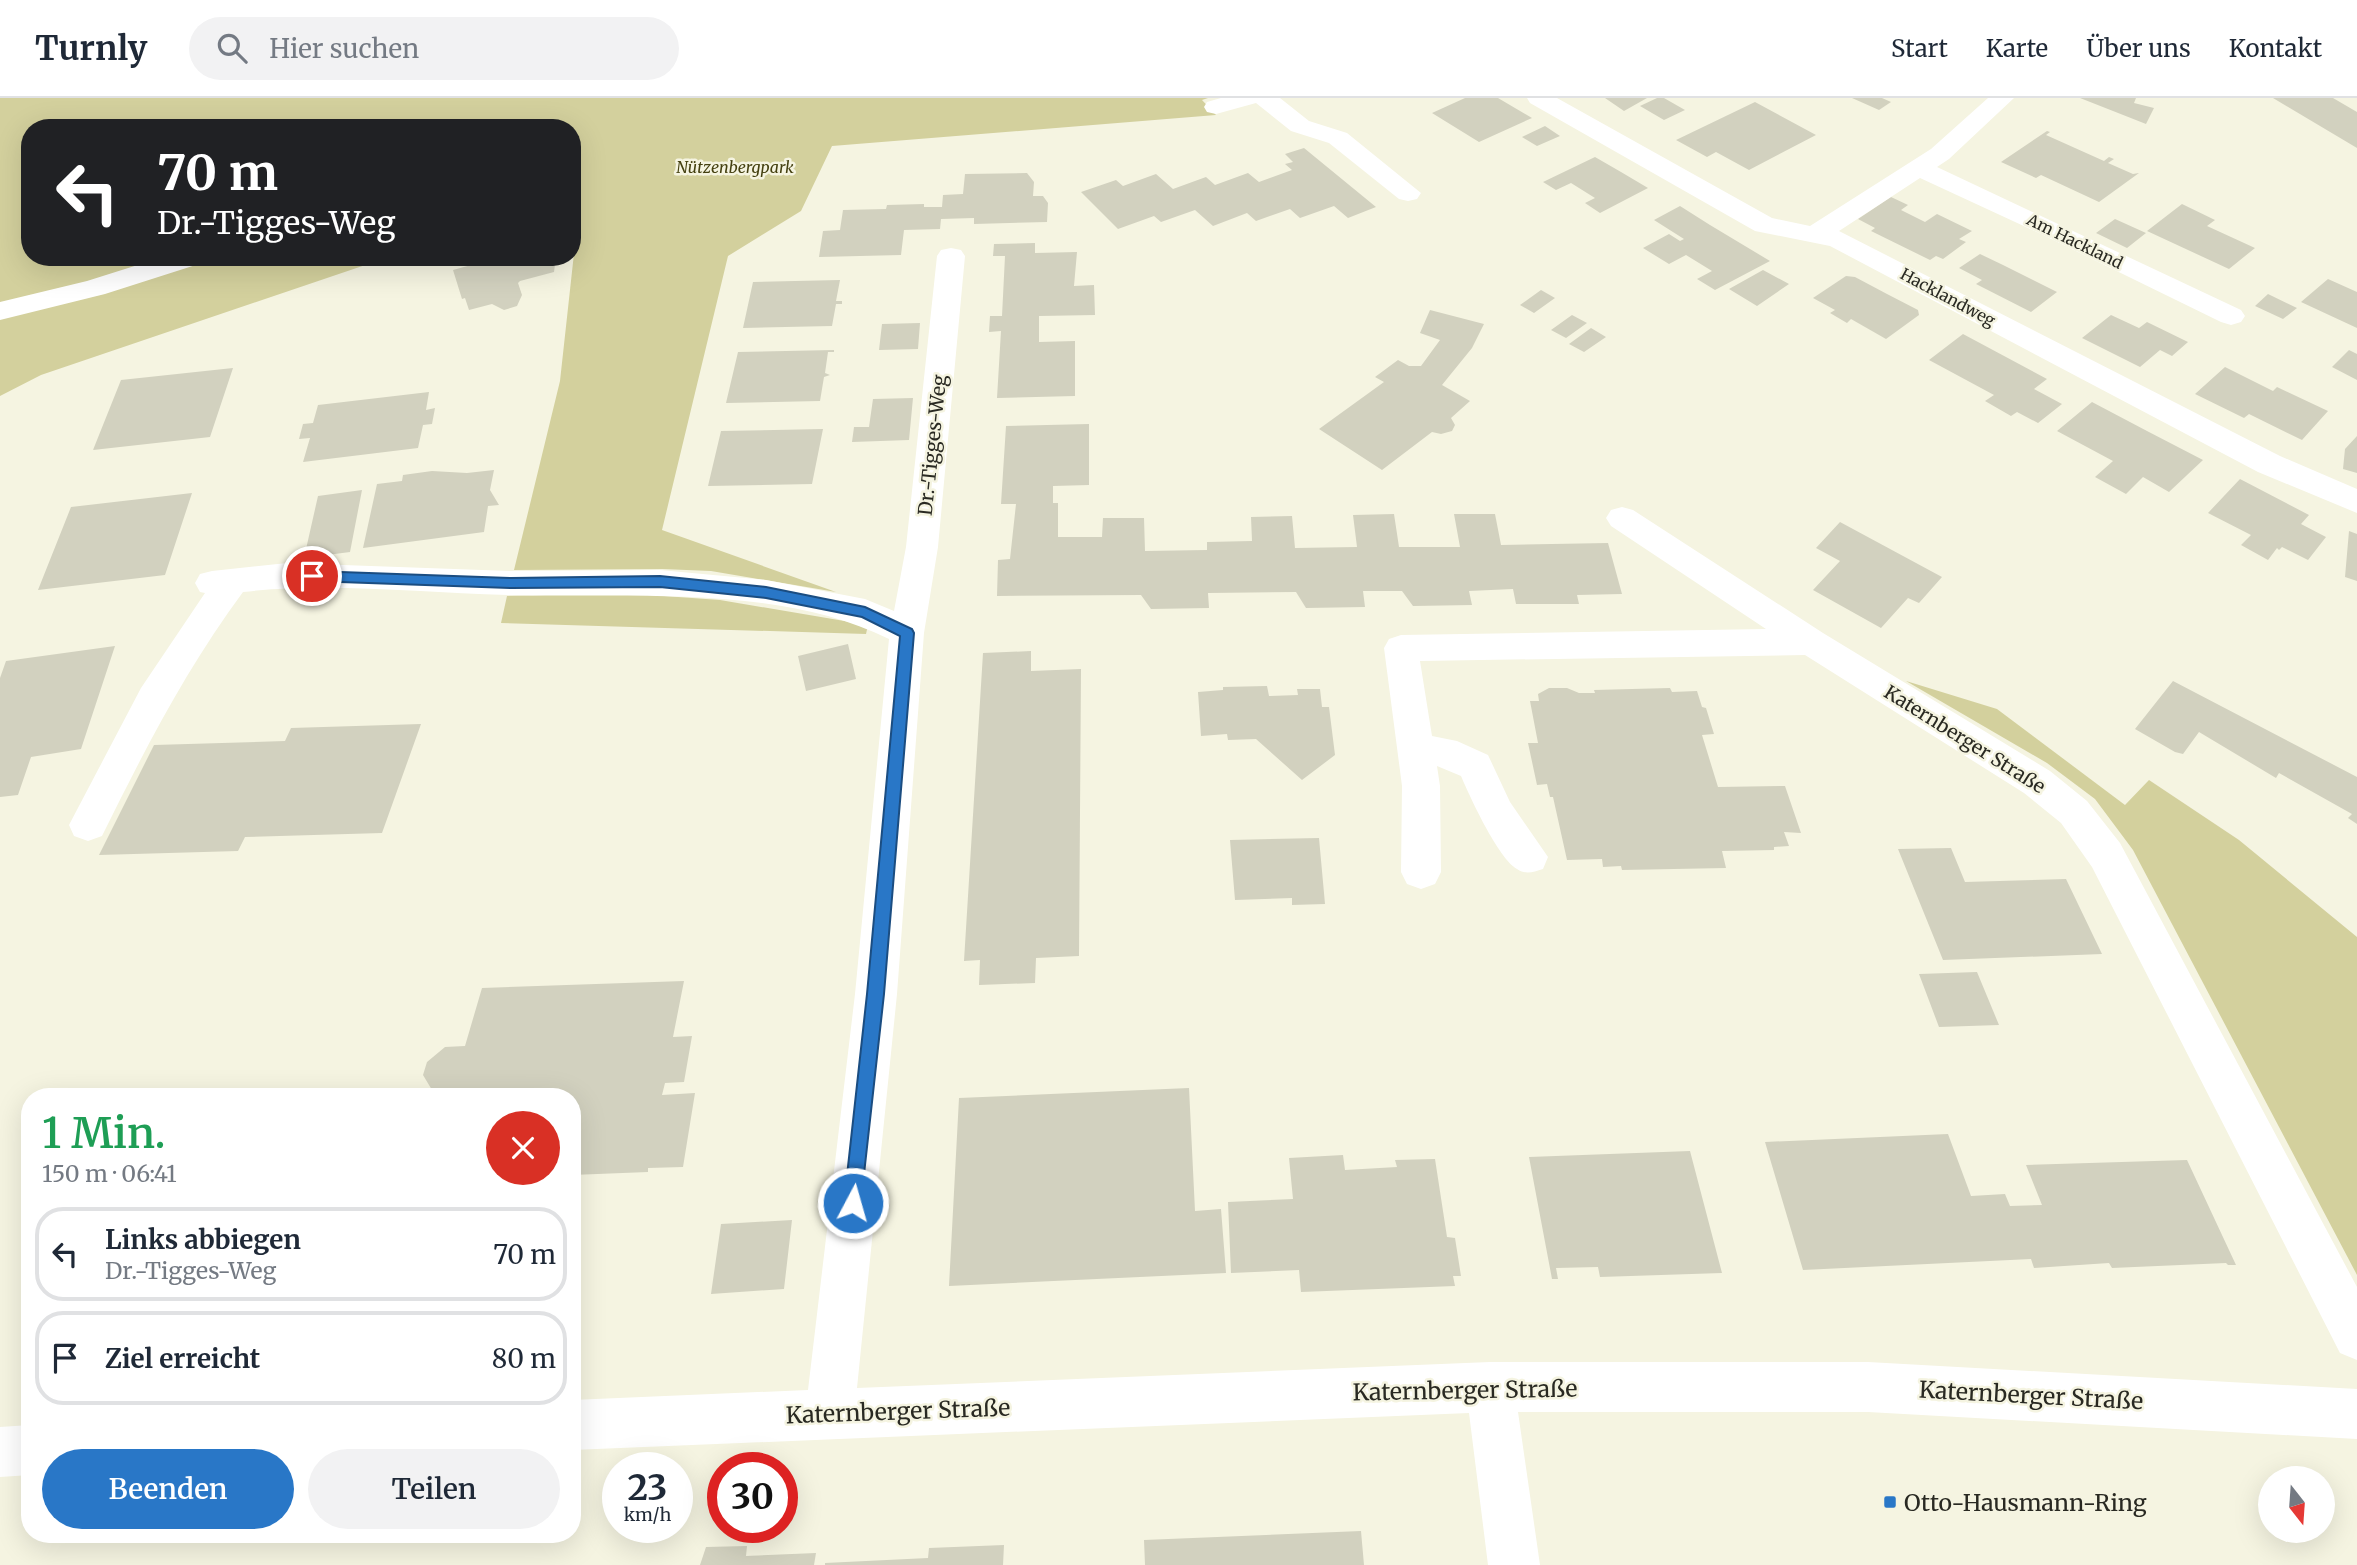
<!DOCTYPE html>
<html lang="de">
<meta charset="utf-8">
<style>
:root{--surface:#fff;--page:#f2f2f3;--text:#1f2937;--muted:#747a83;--line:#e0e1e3;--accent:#2977c7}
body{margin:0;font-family:Merriweather,serif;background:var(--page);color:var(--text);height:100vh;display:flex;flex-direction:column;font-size:26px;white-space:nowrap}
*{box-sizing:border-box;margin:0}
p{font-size:23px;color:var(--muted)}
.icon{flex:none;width:38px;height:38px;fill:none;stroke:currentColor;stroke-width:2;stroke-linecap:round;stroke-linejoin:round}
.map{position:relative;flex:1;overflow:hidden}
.drawer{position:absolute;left:21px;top:990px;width:560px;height:455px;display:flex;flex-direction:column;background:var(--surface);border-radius:28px;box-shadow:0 7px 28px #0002}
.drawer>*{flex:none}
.hud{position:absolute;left:21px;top:21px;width:560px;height:147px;border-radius:28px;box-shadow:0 7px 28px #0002;background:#202124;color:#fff;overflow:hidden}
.needle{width:46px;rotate:163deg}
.fabs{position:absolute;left:2258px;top:1368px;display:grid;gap:14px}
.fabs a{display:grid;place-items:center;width:77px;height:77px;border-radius:50%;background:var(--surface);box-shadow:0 7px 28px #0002;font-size:35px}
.speed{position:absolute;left:602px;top:1354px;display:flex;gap:14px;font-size:35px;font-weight:700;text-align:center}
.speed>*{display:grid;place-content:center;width:91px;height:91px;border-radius:50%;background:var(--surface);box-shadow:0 7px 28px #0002;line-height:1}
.speed small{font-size:18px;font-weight:400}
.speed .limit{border:10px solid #d22;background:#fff;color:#111}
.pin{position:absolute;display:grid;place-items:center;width:60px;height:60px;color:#fff;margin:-30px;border:4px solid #fff;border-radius:50%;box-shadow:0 2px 7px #0007}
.me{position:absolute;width:77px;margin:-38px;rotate:6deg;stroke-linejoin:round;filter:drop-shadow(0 0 5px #0008)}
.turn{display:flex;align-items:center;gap:24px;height:147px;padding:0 21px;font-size:32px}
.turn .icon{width:91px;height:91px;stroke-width:2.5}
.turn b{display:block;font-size:49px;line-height:60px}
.round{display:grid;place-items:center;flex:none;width:74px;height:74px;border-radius:37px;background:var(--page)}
.head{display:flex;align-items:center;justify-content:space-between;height:119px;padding:0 21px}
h1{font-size:42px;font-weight:600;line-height:52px;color:#1e9e55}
.primary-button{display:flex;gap:14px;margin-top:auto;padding:14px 21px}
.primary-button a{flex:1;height:80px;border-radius:42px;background:var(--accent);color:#fff;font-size:28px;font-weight:600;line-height:80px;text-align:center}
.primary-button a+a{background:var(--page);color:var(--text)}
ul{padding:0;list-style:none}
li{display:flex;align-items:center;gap:21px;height:94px;margin:0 14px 10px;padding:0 7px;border:4px solid var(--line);border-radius:28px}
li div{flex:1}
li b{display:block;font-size:26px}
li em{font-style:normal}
header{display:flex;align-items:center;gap:42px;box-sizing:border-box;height:98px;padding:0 35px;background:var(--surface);border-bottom:2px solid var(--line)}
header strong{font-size:33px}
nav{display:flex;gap:38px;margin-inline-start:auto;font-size:24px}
.search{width:490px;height:63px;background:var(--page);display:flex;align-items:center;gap:18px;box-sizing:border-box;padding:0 24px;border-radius:38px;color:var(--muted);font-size:26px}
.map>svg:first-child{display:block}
</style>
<header>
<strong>Turnly</strong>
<div class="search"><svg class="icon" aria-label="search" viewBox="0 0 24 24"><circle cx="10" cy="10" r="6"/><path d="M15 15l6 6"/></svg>Hier suchen</div>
<nav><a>Start</a><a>Karte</a><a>Über uns</a><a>Kontakt</a></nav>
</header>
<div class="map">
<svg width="2357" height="1467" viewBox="0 0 2357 1467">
<rect width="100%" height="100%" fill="#f5f4e1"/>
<path fill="#d3d09d" d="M 0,0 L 1208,0 L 1202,2 L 1216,17 L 832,48 L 801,113 L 728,158 L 662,432 L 836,494 L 711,473 L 662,471 L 514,472 L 560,283 L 579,110 L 572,111 L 572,30 L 30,30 L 30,159 L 389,159 L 41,277 L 0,298 Z
M 622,495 L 720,502 L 868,527 L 866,536 L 501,525 L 507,498 Z
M 1906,583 L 1997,611 L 2125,707 L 2149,682 L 2239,742 L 2357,839 L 2357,1177 L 2133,752 L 2095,701 L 2047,665 Z"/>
<path fill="#d2d1bf" d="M 1465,0 L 1498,0 L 1532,20 L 1479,44 L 1432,15 Z
M 1605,0 L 1647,0 L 1624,13 Z
M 1657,0 L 1664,0 L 1685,12 L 1664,22 L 1640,8 Z
M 1852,0 L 1882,0 L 1891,4 L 1879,12 Z
M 2080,0 L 2136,0 L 2134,5 L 2154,10 L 2146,26 Z
M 2273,0 L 2333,0 L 2357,14 L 2357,50 Z
M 1755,4 L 1816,37 L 1749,72 L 1716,54 L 1707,59 L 1676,42 Z
M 1545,28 L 1560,38 L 1537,48 L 1522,39 Z
M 2047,33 L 2050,34 L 2046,37 L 2104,63 L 2109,59 L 2114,61 L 2108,65 L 2133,76 L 2139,75 L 2099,104 L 2041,77 L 2036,80 L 2001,64 Z
M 1304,50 L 1376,109 L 1348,120 L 1334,108 L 1300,120 L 1290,111 L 1256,123 L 1247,115 L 1213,128 L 1195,112 L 1161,124 L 1154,118 L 1118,131 L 1081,94 L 1116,82 L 1123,88 L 1156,76 L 1173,91 L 1206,79 L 1215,87 L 1248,75 L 1259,84 L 1292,72 L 1285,66 L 1293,64 L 1285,56 Z
M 1595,59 L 1621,74 L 1648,90 L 1600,115 L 1585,105 L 1595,100 L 1571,85 L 1556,92 L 1543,84 Z
M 1027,75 L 1034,84 L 1033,98 L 1043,98 L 1048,105 L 1047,124 L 974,126 L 974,120 L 941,121 L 940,131 L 904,132 L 901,157 L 819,159 L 823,133 L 840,132 L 843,112 L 886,111 L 887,107 L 924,106 L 924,109 L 942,109 L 943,97 L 963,96 L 965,76 Z
M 1891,99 L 1908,107 L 1901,112 L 1925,124 L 1937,116 L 1972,133 L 1959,141 L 1966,144 L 1943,161 L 1936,158 L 1930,162 L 1871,133 L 1875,130 L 1858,121 Z
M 2182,106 L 2215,122 L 2207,128 L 2255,150 L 2229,171 L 2147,133 Z
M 1680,108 L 1710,127 L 1770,163 L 1715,192 L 1697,181 L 1712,173 L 1686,157 L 1669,166 L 1643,150 L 1669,136 L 1680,143 L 1684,141 L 1654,122 Z
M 2115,121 L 2146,135 L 2127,150 L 2096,135 Z
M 1035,145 L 1035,155 L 1077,154 L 1074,188 L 1094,187 L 1095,217 L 1039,218 L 1039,244 L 1075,243 L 1075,298 L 997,300 L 1001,233 L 989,234 L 990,218 L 1002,218 L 1005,158 L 993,158 L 994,146 Z
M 1980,156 L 2003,167 L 2057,194 L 2031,214 L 1976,186 L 1982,182 L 1959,170 Z
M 500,159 L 556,159 L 554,174 L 520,183 L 518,185 L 522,197 L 517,208 L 504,212 L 492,206 L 469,212 L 465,200 L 462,201 L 453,172 Z
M 1763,172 L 1789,186 L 1757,208 L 1729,191 Z
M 1846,178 L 1855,179 L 1887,196 L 1918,212 L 1919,217 L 1886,241 L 1851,221 L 1847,225 L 1830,215 L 1835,212 L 1813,200 Z
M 2328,181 L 2357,194 L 2357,230 L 2301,204 Z
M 840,182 L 836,203 L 842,203 L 842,206 L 836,206 L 832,228 L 743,230 L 753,184 Z
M 1541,192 L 1555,200 L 1534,215 L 1520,207 Z
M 2268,196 L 2297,210 L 2283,221 L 2255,208 Z
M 1430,212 L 1484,226 L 1472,250 L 1442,287 L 1470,303 L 1451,320 L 1455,327 L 1452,333 L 1441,336 L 1432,334 L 1382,372 L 1319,331 L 1384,284 L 1375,279 L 1398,262 L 1409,268 L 1421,268 L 1440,242 L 1420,235 Z
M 1572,217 L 1587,225 L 1566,240 L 1551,232 Z
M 2111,217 L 2139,230 L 2147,224 L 2188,244 L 2172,258 L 2160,252 L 2140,269 L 2082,240 Z
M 920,225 L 918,251 L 879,252 L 882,226 Z
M 1591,230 L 1606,239 L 1584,254 L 1569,246 Z
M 1963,236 L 2047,281 L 2034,291 L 2062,306 L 2038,325 L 2017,314 L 2011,318 L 1985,303 L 1994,297 L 1929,262 Z
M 834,252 L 834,254 L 828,254 L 825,275 L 830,277 L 824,279 L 820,303 L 726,305 L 738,254 Z
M 2349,252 L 2357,256 L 2357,282 L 2332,269 Z
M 2225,269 L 2273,293 L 2277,289 L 2328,313 L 2302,342 L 2249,316 L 2244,320 L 2195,296 Z
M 233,270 L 210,339 L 93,352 L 121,282 Z
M 429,294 L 426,312 L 435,310 L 432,326 L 423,327 L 418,350 L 303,364 L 310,340 L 299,341 L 303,326 L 313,325 L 318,307 Z
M 913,300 L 909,342 L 852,344 L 854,329 L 869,329 L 873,301 Z
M 2092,304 L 2147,333 L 2203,362 L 2169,394 L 2143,379 L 2126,396 L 2095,379 L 2113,363 L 2057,333 Z
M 1089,326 L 1089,387 L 1053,388 L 1053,405 L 1058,405 L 1058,439 L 1102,439 L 1103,420 L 1144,420 L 1145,453 L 1207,452 L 1207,444 L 1252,443 L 1251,419 L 1292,418 L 1295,450 L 1357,449 L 1353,417 L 1394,416 L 1399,449 L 1460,449 L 1454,416 L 1495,416 L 1501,447 L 1608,445 L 1622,496 L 1577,497 L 1579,506 L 1516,506 L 1513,491 L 1469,493 L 1472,507 L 1413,508 L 1402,493 L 1363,493 L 1365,509 L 1306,510 L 1296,494 L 1208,495 L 1209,510 L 1151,511 L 1141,497 L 997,498 L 998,462 L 1010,461 L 1016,406 L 1001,406 L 1006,328 Z
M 823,331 L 812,386 L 708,388 L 721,333 Z
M 2357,338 L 2357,375 L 2343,371 L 2345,351 Z
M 494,372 L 490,392 L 499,407 L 488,408 L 484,434 L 363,450 L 377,386 L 402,383 L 403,377 L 432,373 L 467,375 Z
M 2240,381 L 2309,417 L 2301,426 L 2326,439 L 2308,462 L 2282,449 L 2279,452 L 2277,450 L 2268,462 L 2241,447 L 2251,437 L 2208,415 Z
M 362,392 L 350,454 L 304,460 L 318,398 Z
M 192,395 L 165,477 L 38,492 L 71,409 Z
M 1840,424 L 1942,479 L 1919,505 L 1908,500 L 1881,530 L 1813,492 L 1840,463 L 1816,450 Z
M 2349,433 L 2357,436 L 2357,483 L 2345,479 Z
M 848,546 L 856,581 L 806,593 L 798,558 Z
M 115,548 L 81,651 L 31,659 L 18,697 L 0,699 L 0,580 L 6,563 Z
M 1031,553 L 1031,573 L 1081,571 L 1079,858 L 1036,860 L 1035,885 L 979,887 L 980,862 L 964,863 L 983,555 Z
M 2173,583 L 2357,679 L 2357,726 L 2348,720 L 2352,716 L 2279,675 L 2276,680 L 2199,634 L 2183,656 L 2175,654 L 2135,631 Z
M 1267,588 L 1269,598 L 1298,597 L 1297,591 L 1320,591 L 1322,609 L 1329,609 L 1335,657 L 1302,682 L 1256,641 L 1228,642 L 1227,636 L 1201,638 L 1198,594 L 1223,592 L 1223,589 Z
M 1549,590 L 1567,590 L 1579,595 L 1595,595 L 1594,592 L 1670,590 L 1672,594 L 1697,593 L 1702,609 L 1706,610 L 1714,636 L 1702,637 L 1718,689 L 1785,688 L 1801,735 L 1784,734 L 1789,748 L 1774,749 L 1774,752 L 1722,753 L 1726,770 L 1622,772 L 1621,768 L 1603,769 L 1602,761 L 1567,762 L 1553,699 L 1550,699 L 1547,686 L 1537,687 L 1528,645 L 1538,645 L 1530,603 L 1539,603 L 1538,596 Z
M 421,626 L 382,735 L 245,739 L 238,753 L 99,757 L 154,647 L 285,643 L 291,630 Z
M 1319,740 L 1325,806 L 1292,807 L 1292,800 L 1235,802 L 1230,742 Z
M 1951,750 L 1965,784 L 2066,781 L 2102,856 L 1943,862 L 1898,751 Z
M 1977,874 L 1999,927 L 1939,929 L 1919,876 Z
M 684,883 L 673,939 L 692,938 L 684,984 L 665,985 L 662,997 L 695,995 L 683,1069 L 648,1070 L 648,1074 L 572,1077 L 572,999 L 450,999 L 452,992 L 432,992 L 423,977 L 427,964 L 445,949 L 465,948 L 482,890 Z
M 1189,990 L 1195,1113 L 1221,1111 L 1226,1175 L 949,1188 L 959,1000 Z
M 1948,1036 L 1971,1098 L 2005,1096 L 2010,1108 L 2042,1107 L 2026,1067 L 2187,1062 L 2236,1167 L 2228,1167 L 2226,1165 L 2112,1170 L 2109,1165 L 2034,1170 L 2031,1161 L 1803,1172 L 1765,1044 Z
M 1690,1053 L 1722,1175 L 1600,1179 L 1598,1169 L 1556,1170 L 1558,1181 L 1552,1181 L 1529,1059 Z
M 1343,1057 L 1345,1072 L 1397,1069 L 1395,1062 L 1435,1061 L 1447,1139 L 1455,1140 L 1461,1178 L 1453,1178 L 1455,1188 L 1301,1194 L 1299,1172 L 1231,1175 L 1228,1104 L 1293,1101 L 1289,1060 Z
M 792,1122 L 784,1191 L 711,1196 L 721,1126 Z
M 1361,1433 L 1364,1467 L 1145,1467 L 1144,1442 Z
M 1004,1447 L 1003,1467 L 825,1467 L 825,1465 L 928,1460 L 929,1450 Z
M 747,1448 L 746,1458 L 816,1455 L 814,1467 L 700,1467 L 706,1449 Z"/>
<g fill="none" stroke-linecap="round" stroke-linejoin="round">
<path fill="#fff" fill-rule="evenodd" d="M 1221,0 L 1280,0 L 1309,23 L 1347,35 L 1421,95 L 1417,101 L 1408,103 L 1399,101 L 1329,45 L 1291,33 L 1256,5 L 1216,16 L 1207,14 L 1204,9 L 1207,4 Z
M 1527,0 L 1557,0 L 1772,120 L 1810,128 L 1931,51 L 1988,0 L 2014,0 L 1949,61 L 1937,69 L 2241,212 L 2245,218 L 2241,224 L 2231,227 L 2221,224 L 2039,135 L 1920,80 L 1839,133 L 2280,358 L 2357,391 L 2357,415 L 2258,374 L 1830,148 L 1755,133 L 1530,5 Z
M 951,150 L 961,152 L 965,158 L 938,449 L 924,535 L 897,896 L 857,1290 L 1490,1264 L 1868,1264 L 2357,1291 L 2357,1341 L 1868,1314 L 1518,1314 L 1540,1467 L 1488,1467 L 1469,1315 L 572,1352 L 572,1302 L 808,1292 L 855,896 L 889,541 C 779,486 629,500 508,497 C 420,495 331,484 243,494 C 186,571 144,653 102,738 L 88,743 L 74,738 L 69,727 L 141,590 L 205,495 L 200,494 L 195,485 L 200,476 L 212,473 L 287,465 L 511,473 L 660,472 L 766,482 L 865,501 L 894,513 L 906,449 L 937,158 L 941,152 Z
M 163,159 L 206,159 L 202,165 L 105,196 L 0,222 L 0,204 L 87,183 Z
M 1622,409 L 1633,412 L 1823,535 L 2050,673 L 2087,703 L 2120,745 L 2357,1189 L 2357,1262 L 2340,1255 L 2092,769 L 2061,725 L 2024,695 L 1805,557 L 1420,563 L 1432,638 L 1457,643 L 1488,657 L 1510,704 L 1548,759 L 1543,771 C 1533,774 1526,777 1517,771 C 1498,760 1470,699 1461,678 L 1437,668 L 1440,688 L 1441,774 L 1435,786 L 1421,791 L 1407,786 L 1401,774 L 1402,688 L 1384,550 L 1389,541 L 1401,537 L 1766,531 L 1611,428 L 1606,420 L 1611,412 Z
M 30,1327 L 30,1377 L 0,1379 L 0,1329 Z"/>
</g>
<path fill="#2977c7" stroke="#1b4d81" stroke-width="2" d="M 312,473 L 511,480 L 660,478 L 766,489 L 865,509 L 912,531 L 914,535 L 884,896 L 860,1112 L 853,1115 L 846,1112 L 844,1105 L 867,896 L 900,538 L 862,519 L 766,500 L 660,489 L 511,490 L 312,483 L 305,478 Z"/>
<rect fill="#2977c7" stroke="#f5f4e1" stroke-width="2.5" x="1883" y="1397" width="14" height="14" rx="3.5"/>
<g text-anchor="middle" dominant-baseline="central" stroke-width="5" stroke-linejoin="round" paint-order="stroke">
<g font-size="16" font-style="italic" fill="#444010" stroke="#f5f4e1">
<text x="735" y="69">Nützenbergpark</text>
</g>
<g font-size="16" fill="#292922" stroke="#f5f4e1">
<text transform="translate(2075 143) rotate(26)">Am Hackland</text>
<text transform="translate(1948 199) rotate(28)">Hacklandweg</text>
</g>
<g font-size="19" fill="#292922" stroke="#f5f4e1">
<text transform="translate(932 347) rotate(-84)">Dr.-Tigges-Weg</text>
<text transform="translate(1965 641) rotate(32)">Katernberger Straße</text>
</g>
<g font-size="23" fill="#292922" stroke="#f5f4e1">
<text transform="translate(1465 1292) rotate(-1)">Katernberger Straße</text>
<text transform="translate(2031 1297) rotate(3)">Katernberger Straße</text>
<text transform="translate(898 1313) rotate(-2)">Katernberger Straße</text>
</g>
<g font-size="23" fill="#292922" stroke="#f5f4e1" text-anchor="start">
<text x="1904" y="1404">Otto-Hausmann-Ring</text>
</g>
</g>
</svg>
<div class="fabs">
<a><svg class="needle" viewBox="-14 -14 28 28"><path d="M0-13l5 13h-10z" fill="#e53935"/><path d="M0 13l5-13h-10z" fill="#747a83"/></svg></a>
</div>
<div class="speed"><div>23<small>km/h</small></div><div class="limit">30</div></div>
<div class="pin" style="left:312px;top:478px;background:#d93025"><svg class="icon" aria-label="arrive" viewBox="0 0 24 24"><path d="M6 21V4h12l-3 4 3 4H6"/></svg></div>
<svg class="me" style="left:853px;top:1105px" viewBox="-20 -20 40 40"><circle r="17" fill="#2977c7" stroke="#fff" stroke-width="3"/><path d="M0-11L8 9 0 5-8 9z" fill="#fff"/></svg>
<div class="hud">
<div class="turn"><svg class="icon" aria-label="left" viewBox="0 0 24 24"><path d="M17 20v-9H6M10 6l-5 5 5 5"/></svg><div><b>70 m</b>Dr.-Tigges-Weg</div></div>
</div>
<section class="drawer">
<div class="head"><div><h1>1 Min.</h1><p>150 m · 06:41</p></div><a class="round" style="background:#d93025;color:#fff"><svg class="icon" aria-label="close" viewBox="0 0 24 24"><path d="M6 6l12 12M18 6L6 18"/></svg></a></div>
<ul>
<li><svg class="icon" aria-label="left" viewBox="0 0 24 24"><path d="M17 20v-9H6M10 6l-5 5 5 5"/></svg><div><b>Links abbiegen</b><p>Dr.-Tigges-Weg</p></div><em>70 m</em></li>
<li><svg class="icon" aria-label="arrive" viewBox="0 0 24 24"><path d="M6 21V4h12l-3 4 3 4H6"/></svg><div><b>Ziel erreicht</b></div><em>80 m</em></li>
</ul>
<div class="primary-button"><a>Beenden</a><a>Teilen</a></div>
</section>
</div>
